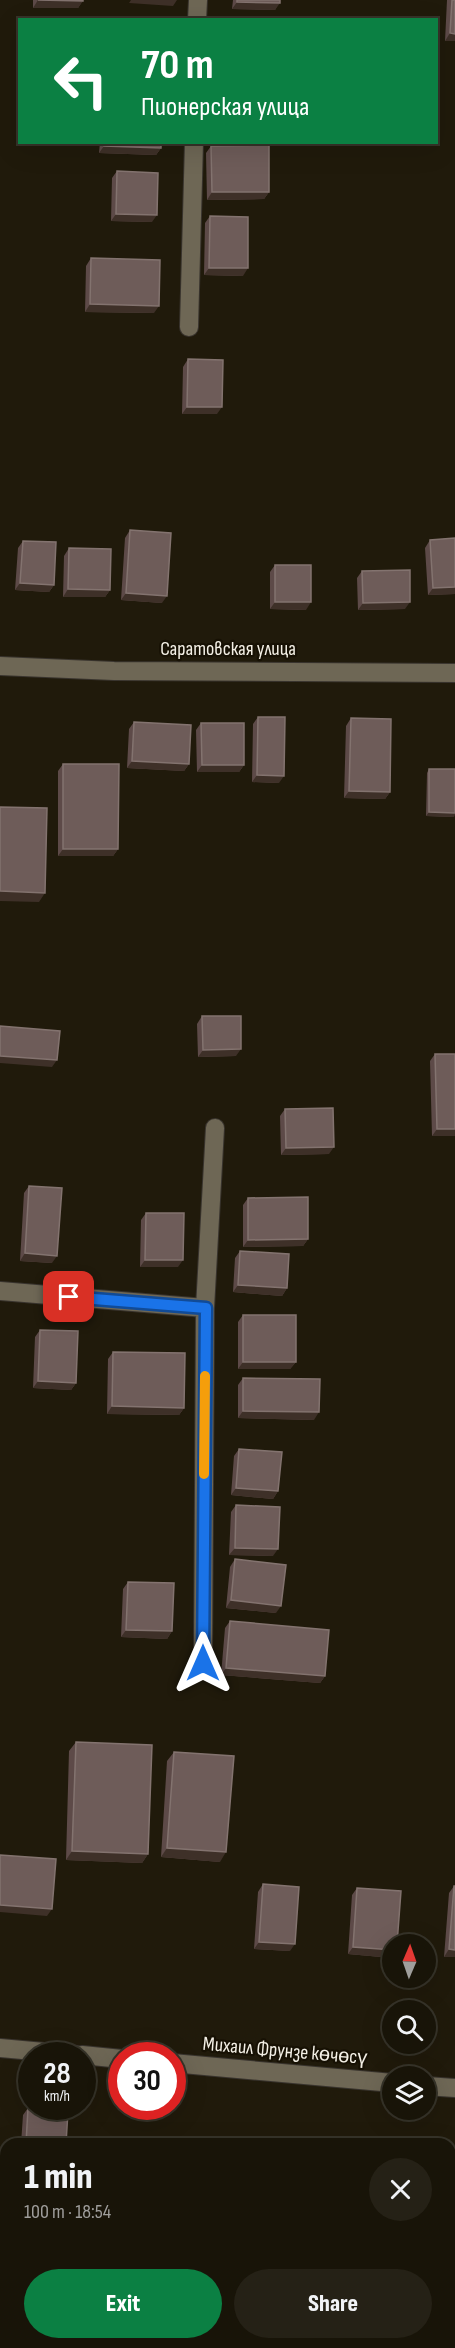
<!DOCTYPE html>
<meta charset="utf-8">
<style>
:root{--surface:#181408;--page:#252116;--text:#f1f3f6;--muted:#9f9e9c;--line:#363329;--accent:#0b8043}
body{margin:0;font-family:"Sofia Sans Condensed",sans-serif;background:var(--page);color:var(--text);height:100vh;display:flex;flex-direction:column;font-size:22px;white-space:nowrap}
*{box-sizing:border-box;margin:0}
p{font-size:20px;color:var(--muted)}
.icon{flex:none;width:33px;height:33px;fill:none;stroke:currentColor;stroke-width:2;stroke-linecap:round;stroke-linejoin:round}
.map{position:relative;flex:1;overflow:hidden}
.side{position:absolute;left:0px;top:2138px;width:456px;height:212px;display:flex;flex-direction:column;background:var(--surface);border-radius:18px 18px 0 0;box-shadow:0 6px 24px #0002,0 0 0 2px var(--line)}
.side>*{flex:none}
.hud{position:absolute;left:18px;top:18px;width:420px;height:126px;border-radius:0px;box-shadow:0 6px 24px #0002,0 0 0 2px var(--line);background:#0b8043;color:#fff;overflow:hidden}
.needle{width:39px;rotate:2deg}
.buttons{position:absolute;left:382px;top:1934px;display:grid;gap:12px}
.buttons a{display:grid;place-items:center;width:54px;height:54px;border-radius:50%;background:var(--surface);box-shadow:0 6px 24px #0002,0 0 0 2px var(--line);font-size:30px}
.speed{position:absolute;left:18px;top:2042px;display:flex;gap:12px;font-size:30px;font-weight:700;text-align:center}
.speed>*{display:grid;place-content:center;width:78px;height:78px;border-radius:50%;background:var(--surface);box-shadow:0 6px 24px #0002,0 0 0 2px var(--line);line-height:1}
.speed small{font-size:15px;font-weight:400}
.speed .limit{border:9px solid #d22;background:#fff;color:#111}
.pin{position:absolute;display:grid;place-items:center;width:51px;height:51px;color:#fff;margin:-26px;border-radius:12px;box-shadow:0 3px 9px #0006}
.me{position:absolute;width:66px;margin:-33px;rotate:0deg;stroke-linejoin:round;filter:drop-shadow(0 0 4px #0008)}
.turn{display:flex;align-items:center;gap:21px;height:126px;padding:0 24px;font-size:27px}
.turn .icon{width:78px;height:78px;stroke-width:2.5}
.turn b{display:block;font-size:42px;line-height:51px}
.round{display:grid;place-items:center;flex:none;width:63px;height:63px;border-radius:32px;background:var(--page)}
.summary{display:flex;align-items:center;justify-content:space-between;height:102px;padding:0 24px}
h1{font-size:36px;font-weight:800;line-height:45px}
.button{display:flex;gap:12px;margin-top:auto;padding:12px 24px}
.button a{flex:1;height:69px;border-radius:36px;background:var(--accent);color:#fff;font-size:24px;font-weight:800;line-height:69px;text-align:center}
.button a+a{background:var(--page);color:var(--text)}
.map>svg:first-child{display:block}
</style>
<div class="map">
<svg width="455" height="2348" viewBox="0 0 455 2348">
<rect width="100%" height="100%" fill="#201a0b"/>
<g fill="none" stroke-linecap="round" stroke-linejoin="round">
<defs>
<path id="street" d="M 197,20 L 198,0
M 189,327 L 194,142
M 0,666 L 114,671 L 455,673
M 0,1291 L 205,1308
M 203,1663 L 205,1308 L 215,1128"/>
<path id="secondary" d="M 0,2048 L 77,2055
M 82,2055 L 122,2059
M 172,2063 L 393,2083
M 426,2086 L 455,2088"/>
</defs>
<use href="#street" stroke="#39342e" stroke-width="20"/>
<use href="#secondary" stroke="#39342e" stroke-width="20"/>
<use href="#street" stroke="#6e6755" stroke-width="18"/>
<use href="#secondary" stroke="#6e6755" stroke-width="18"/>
</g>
<path fill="#5d4a48" d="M 33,0 L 83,0 L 78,8 L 33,8 Z
M 233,0 L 280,0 L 275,10 L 232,9 Z
M 447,0 L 455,0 L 455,41 L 445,41 Z
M 100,142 L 161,142 L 161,148 L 156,155 L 99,153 Z
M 211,146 L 269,192 L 264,199 L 207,200 L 206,153 Z
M 117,171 L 152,222 L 111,221 L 112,178 Z
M 210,216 L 243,276 L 204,275 L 205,223 Z
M 91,258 L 154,313 L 85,312 L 86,266 Z
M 188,359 L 217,414 L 182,414 L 183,367 Z
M 130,530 L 162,603 L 121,600 L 125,538 Z
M 430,540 L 455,594 L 428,595 L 425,548 Z
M 23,541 L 54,585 L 49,592 L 15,590 L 18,548 Z
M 69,548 L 110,590 L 105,597 L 63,597 L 64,556 Z
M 275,565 L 306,610 L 270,609 L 270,572 Z
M 362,571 L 405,609 L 358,610 L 357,578 Z
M 258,717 L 279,783 L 252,782 L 253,724 Z
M 351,718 L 390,792 L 385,799 L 344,798 L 346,726 Z
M 134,722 L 189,764 L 184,771 L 127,768 L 129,729 Z
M 201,723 L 244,765 L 239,772 L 197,772 L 196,730 Z
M 63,764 L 118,849 L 113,856 L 58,856 L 58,771 Z
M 429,769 L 454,817 L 426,816 L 427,773 Z
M 202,1016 L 236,1056 L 198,1057 L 197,1024 Z
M 435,1054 L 455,1054 L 455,1136 L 432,1136 L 430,1061 Z
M 285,1109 L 329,1154 L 281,1155 L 280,1116 Z
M 29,1186 L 52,1263 L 20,1261 L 24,1193 Z
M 248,1198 L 308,1239 L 303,1246 L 243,1247 L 243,1205 Z
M 146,1213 L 178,1267 L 140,1267 L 141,1220 Z
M 240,1251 L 287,1288 L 282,1296 L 233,1292 L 235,1258 Z
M 243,1315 L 296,1362 L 290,1369 L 238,1369 L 238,1322 Z
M 40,1330 L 76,1383 L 71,1390 L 33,1388 L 35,1337 Z
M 113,1352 L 184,1408 L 179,1415 L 107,1414 L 108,1359 Z
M 243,1378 L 314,1420 L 238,1418 L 238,1385 Z
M 239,1449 L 278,1491 L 273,1499 L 231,1495 L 234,1456 Z
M 236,1505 L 273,1556 L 229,1555 L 231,1512 Z
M 235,1559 L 276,1613 L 226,1608 L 230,1567 Z
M 128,1582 L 172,1631 L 167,1639 L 121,1637 L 123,1589 Z
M 230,1621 L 325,1676 L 320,1683 L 221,1675 L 225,1628 Z
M 76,1742 L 148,1854 L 142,1863 L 66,1860 L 69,1751 Z
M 174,1752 L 220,1862 L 161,1857 L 167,1761 Z
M 263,1884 L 290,1951 L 254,1949 L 258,1892 Z
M 454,1886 L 455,1886 L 455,1957 L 444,1957 L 449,1893 Z
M 357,1888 L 393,1944 L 393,1956 L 392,1958 L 348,1954 L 352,1895 Z
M 28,2108 L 66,2144 L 21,2144 L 23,2115 Z
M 455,2244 L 455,2269 L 453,2269 Z
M 8,2343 L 119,2343 L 119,2348 L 8,2348 Z
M 342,2343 L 416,2343 L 416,2348 L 341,2348 Z"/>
<path fill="#3e3028" d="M 38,0 L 83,1 L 78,8 L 33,8 Z
M 131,0 L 177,0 L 173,6 L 129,3 Z
M 237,2 L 280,3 L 275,10 L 232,9 Z
M 450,33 L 455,34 L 455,41 L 445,41 Z
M 104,146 L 161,148 L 156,155 L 99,153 Z
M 212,192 L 269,192 L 264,199 L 207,200 Z
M 116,214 L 157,215 L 152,222 L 111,221 Z
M 209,268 L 248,268 L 243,276 L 204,275 Z
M 90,304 L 159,306 L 154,313 L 85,312 Z
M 187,407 L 222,407 L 217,414 L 182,414 Z
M 20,583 L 54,585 L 49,592 L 15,590 Z
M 455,587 L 455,594 L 428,595 L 433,588 Z
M 68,589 L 110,590 L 105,597 L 63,597 Z
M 126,593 L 167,596 L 162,603 L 121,600 Z
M 275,602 L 311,602 L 306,610 L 270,609 Z
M 410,602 L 405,609 L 358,610 L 363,603 Z
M 132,761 L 189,764 L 184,771 L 127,768 Z
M 202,765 L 244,765 L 239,772 L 197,772 Z
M 257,775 L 284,776 L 279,783 L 252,782 Z
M 349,791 L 390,792 L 385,799 L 344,798 Z
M 429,812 L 455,813 L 455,815 L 454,817 L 426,816 Z
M 63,849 L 118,849 L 113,856 L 58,856 Z
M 0,891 L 45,893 L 39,902 L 0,901 Z
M 241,1049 L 236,1056 L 198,1057 L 203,1050 Z
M 0,1056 L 57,1060 L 52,1067 L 0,1063 Z
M 437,1129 L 455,1129 L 455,1136 L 432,1136 Z
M 334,1147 L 329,1154 L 281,1155 L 286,1148 Z
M 308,1239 L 303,1246 L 243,1247 L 248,1240 Z
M 25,1253 L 57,1256 L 52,1263 L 20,1261 Z
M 145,1260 L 183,1260 L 178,1267 L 140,1267 Z
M 238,1285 L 287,1288 L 282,1296 L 233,1292 Z
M 243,1362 L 296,1362 L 290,1369 L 238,1369 Z
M 38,1381 L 76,1383 L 71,1390 L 33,1388 Z
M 112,1406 L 184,1408 L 179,1415 L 107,1414 Z
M 243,1411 L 319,1412 L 314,1420 L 238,1418 Z
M 236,1488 L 278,1491 L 273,1499 L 231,1495 Z
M 235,1548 L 278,1549 L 273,1556 L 229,1555 Z
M 231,1600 L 281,1606 L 276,1613 L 226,1608 Z
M 126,1630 L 172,1631 L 167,1639 L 121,1637 Z
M 226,1668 L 325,1676 L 320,1683 L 221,1675 Z
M 167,1848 L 226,1852 L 220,1862 L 161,1857 Z
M 72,1851 L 148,1854 L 142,1863 L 66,1860 Z
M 0,1905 L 52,1909 L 47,1916 L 0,1912 Z
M 259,1942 L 295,1944 L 290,1951 L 254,1949 Z
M 353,1947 L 393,1950 L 393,1956 L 392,1958 L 348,1954 Z
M 449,1949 L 455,1950 L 455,1957 L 444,1957 Z
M 0,2266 L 5,2266 L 0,2273 Z"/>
<path fill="#6e5c59" stroke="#83736f" stroke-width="1.5" d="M 38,0 L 83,0 L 83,1 Z
M 237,0 L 280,0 L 280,3 L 237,2 Z
M 452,0 L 455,0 L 455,34 L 450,33 Z
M 104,142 L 161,142 L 161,148 L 104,146 Z
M 269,145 L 269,192 L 212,192 L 211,146 Z
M 117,171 L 158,173 L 157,215 L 116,214 Z
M 210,216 L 248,217 L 248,268 L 209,268 Z
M 91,258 L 160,260 L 159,306 L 90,304 Z
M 188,359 L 223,360 L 222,407 L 187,407 Z
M 130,530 L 171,533 L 167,596 L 126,593 Z
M 455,538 L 455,587 L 433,588 L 430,540 Z
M 23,541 L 56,542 L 54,585 L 20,583 Z
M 69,548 L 111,549 L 110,590 L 68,589 Z
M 275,565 L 311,565 L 311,602 L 275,602 Z
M 410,570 L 410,602 L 363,603 L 362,571 Z
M 258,717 L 285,717 L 284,776 L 257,775 Z
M 351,718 L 391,719 L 390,792 L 349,791 Z
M 134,722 L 191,725 L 189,764 L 132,761 Z
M 201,723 L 244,723 L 244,765 L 202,765 Z
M 63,764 L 119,764 L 118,849 L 63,849 Z
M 429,769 L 455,769 L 455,813 L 429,812 Z
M 0,807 L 47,808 L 45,893 L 0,891 Z
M 202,1016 L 241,1016 L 241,1049 L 203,1050 Z
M 0,1026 L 60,1031 L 57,1060 L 0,1056 Z
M 435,1054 L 455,1054 L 455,1129 L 437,1129 Z
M 333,1108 L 334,1147 L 286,1148 L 285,1109 Z
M 29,1186 L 62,1188 L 57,1256 L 25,1253 Z
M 308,1197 L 308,1239 L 248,1240 L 248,1198 Z
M 146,1213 L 184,1213 L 183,1260 L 145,1260 Z
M 240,1251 L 289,1254 L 287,1288 L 238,1285 Z
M 243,1315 L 296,1315 L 296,1362 L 243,1362 Z
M 40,1330 L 78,1331 L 76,1383 L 38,1381 Z
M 113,1352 L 185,1353 L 184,1408 L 112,1406 Z
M 243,1378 L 320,1379 L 319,1412 L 243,1411 Z
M 239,1449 L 282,1452 L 278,1491 L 236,1488 Z
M 236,1505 L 280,1507 L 278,1549 L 235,1548 Z
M 235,1559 L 286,1565 L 281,1606 L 231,1600 Z
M 128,1582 L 174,1583 L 172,1631 L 126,1630 Z
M 230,1621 L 329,1630 L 325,1676 L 226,1668 Z
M 76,1742 L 152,1745 L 148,1854 L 72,1851 Z
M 174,1752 L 234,1756 L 226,1852 L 167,1848 Z
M 0,1855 L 56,1859 L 52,1909 L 0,1905 Z
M 263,1884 L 299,1887 L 295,1944 L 259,1942 Z
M 454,1886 L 455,1886 L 455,1950 L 449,1949 Z
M 357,1888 L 401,1891 L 397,1944 L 393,1944 L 393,1950 L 353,1947 Z
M 28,2108 L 68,2111 L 66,2144 L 26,2144 Z
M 0,2173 L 6,2174 L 6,2248 L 5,2266 L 0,2266 Z
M 14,2343 L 119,2343 L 119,2348 L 14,2348 Z
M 347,2343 L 416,2343 L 416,2348 L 347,2348 Z"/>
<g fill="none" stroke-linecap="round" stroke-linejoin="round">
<defs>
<path id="route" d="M 69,1297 L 206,1308 L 203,1663"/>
</defs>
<use href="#route" stroke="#114b97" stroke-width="15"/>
<use href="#route" stroke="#1a73e8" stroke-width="10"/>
<path stroke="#f59e0b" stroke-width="10" d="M 204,1474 L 205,1376"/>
</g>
<g text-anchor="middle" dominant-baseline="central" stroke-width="4.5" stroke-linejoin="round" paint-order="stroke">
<g font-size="20" fill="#f4f0e6" stroke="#171104">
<text x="228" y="649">Саратовская улица</text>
<text transform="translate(285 2051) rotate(5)">Михаил Фрунзе көчөсү</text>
</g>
</g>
</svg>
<div class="buttons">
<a><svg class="needle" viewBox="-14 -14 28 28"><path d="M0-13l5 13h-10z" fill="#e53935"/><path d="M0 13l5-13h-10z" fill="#9f9e9c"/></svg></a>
<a><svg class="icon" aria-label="search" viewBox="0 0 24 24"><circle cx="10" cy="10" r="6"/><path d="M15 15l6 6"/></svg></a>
<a><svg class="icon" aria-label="layers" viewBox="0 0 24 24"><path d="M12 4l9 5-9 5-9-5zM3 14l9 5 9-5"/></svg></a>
</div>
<div class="speed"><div>28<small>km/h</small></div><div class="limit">30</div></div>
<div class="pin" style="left:69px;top:1297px;background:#d93025"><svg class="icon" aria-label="arrive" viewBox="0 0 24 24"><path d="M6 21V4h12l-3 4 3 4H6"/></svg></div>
<svg class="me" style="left:203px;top:1663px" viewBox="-20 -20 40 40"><path d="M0-17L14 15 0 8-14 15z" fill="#1a73e8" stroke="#fff" stroke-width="4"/></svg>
<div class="hud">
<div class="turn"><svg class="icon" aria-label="left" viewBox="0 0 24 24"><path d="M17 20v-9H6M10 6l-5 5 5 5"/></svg><div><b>70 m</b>Пионерская улица</div></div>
</div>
<section class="side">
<div class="summary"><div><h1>1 min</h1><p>100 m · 18:54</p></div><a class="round"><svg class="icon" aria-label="close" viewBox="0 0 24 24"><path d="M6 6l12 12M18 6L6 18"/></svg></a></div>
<div class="button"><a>Exit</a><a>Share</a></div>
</section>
</div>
